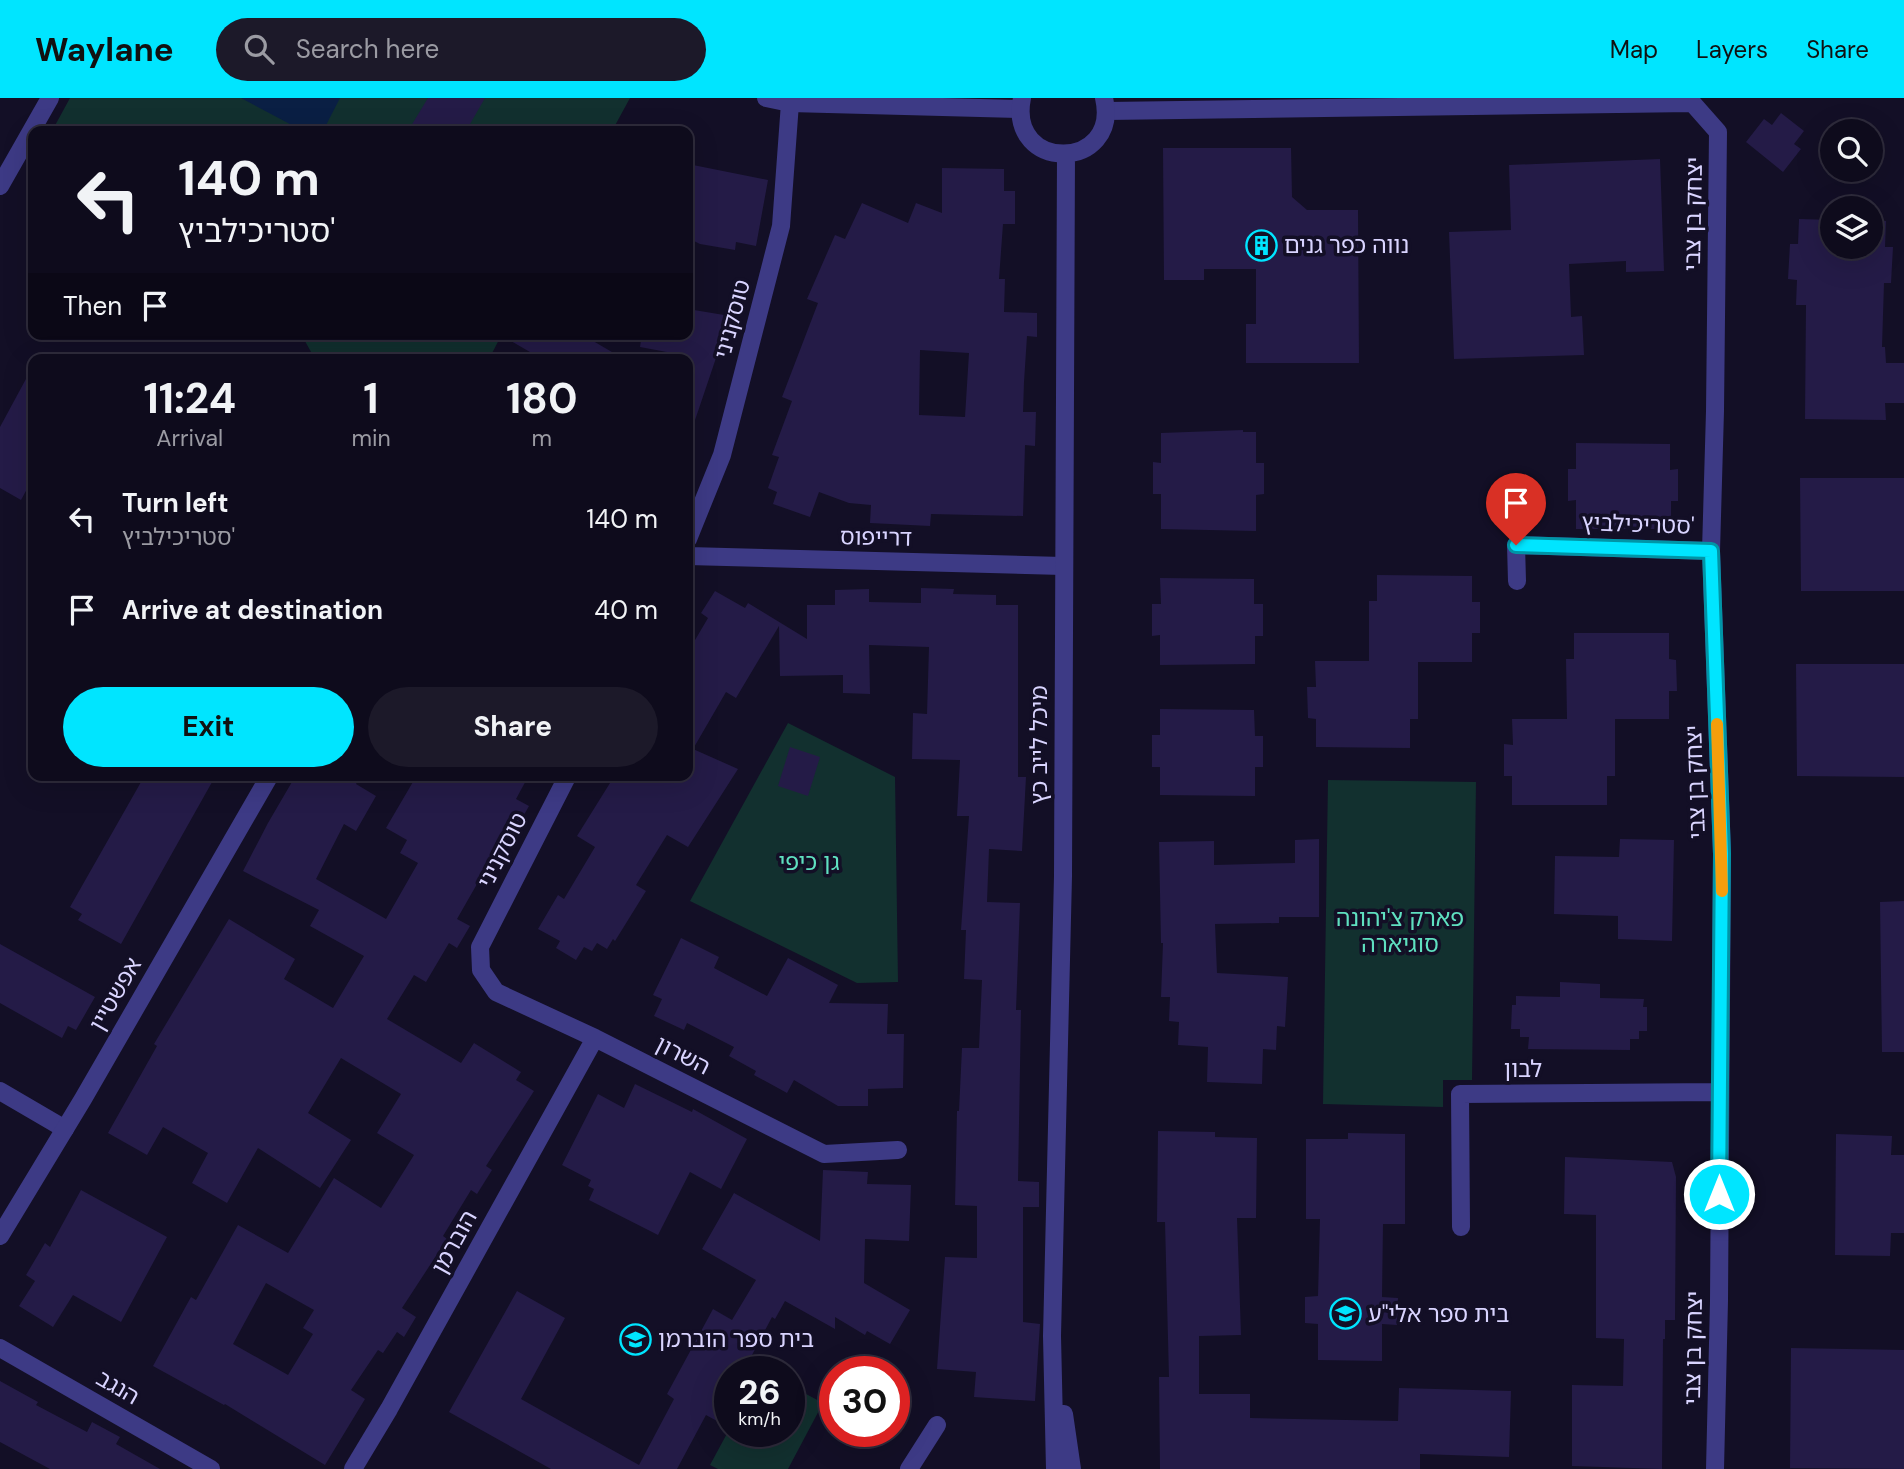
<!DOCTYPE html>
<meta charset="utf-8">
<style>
:root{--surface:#0e0b1c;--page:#1c1929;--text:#f1f3f6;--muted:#9b9ba3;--line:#2e2b3b;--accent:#00e5ff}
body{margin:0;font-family:"DM Sans","Noto Sans Hebrew",sans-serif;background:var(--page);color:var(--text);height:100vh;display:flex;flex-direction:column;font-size:26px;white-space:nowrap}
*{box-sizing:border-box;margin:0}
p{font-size:23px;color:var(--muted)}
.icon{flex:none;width:38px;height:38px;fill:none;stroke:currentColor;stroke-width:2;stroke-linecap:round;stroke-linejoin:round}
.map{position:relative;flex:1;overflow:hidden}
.drawer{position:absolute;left:28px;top:256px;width:665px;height:427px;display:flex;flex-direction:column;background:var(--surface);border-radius:14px;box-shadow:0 7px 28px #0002,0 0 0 2px var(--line)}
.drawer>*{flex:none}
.hud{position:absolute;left:28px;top:28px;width:665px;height:214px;border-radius:14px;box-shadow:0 7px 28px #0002,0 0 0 2px var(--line);background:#0e0b1c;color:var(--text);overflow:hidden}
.buttons{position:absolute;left:1820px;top:21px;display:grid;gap:14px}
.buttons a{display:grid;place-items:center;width:63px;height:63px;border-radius:50%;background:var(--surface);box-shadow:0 7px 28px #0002,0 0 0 2px var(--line);font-size:35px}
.speed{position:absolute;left:714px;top:1258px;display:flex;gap:14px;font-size:35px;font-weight:700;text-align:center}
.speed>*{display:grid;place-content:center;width:91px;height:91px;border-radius:50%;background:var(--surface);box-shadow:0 7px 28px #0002,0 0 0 2px var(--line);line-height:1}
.speed small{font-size:18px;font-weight:400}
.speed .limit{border:10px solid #d22;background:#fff;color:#111}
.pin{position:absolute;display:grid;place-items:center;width:60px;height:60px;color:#fff;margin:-72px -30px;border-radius:50% 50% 50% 0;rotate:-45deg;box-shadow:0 0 7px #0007}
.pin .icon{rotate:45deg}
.me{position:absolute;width:77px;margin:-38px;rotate:0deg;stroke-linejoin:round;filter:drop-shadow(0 0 5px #0008)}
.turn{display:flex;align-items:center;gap:24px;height:147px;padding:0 35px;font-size:32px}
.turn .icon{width:91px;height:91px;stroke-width:2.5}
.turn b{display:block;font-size:49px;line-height:60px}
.then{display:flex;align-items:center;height:66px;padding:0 35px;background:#0003;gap:14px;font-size:26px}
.eta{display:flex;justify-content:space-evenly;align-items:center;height:119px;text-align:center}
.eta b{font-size:42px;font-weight:700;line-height:49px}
.primary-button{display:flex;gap:14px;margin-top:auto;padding:14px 35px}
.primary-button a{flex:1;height:80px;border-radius:42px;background:var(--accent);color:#111;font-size:28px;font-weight:700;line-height:80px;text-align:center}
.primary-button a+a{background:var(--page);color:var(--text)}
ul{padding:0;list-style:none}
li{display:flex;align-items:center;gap:21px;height:91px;padding:0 35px}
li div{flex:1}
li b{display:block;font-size:26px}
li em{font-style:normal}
header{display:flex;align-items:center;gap:42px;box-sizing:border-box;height:98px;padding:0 35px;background:var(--accent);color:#111}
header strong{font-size:33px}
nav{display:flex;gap:38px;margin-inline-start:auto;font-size:24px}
.search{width:490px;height:63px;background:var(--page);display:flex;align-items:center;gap:18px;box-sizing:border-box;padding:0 24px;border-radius:38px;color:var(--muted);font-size:26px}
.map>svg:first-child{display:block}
</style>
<header>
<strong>Waylane</strong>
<div class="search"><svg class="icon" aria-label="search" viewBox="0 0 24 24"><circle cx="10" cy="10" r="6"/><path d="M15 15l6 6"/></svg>Search here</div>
<nav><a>Map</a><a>Layers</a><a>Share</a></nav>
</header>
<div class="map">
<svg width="1904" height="1371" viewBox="0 0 1904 1371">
<rect width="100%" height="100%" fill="#130f26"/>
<path fill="#12302f" d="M 70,0 L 630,0 L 612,33 L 52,33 Z
M 301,236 L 502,236 L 489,261 L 315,261 Z
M 788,625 L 895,679 L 898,884 L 857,885 L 690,803 Z
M 1328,682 L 1476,684 L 1472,982 L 1443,982 L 1443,1009 L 1323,1006 Z
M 789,1287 L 823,1305 L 788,1371 L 718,1371 L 710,1367 L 730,1330 L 730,1334 L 789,1334 Z"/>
<path fill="#0a1f44" d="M 241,0 L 340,0 L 323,33 L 303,33 Z"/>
<path fill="#241b47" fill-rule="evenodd" d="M 428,0 L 485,0 L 466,33 L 408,33 Z
M 1781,15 L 1804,33 L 1794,46 L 1801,51 L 1783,74 L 1746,44 L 1764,21 L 1772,27 Z
M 1163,50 L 1291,50 L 1292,99 L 1307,112 L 1358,112 L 1359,265 L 1246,265 L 1246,226 L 1256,226 L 1256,171 L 1204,171 L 1204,182 L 1164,182 Z
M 1660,61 L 1664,173 L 1626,174 L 1626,163 L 1569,166 L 1571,219 L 1582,218 L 1584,257 L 1454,261 L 1449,134 L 1511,132 L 1509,67 Z
M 688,66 L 768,82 L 756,148 L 736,144 L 735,152 L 700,146 L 688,140 Z
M 942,70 L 1004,71 L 1004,93 L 1015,93 L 1015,126 L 1003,126 L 999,181 L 1005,181 L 1004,214 L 1037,215 L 1037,239 L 1027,238 L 1024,284 L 1023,314 L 1036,314 L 1035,348 L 1025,347 L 1023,418 L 931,416 L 930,428 L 870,425 L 871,407 L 849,405 L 819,394 L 810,419 L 773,406 L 777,394 L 768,390 L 779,359 L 772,357 L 792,303 L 782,299 L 818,205 L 807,201 L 835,137 L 845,141 L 862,105 L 908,125 L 916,105 L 942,115 ZM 920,252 L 969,255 L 965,319 L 919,317 Z
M 1799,121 L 1832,122 L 1832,149 L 1871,149 L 1871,123 L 1886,123 L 1885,149 L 1893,149 L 1891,185 L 1884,185 L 1882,249 L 1885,249 L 1886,265 L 1904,265 L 1904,305 L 1885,305 L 1886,322 L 1805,321 L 1806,207 L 1796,207 L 1797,182 L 1788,181 L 1790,146 L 1798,146 Z
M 688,211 L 724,217 L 716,260 L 692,331 L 688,331 L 688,258 L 640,249 L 642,236 L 688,236 Z
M 499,236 L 581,236 L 624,261 L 542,261 Z
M 33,268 L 33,380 L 21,402 L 0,390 L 0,329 Z
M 1243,332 L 1243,334 L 1256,334 L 1256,365 L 1264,365 L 1264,396 L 1256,397 L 1256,433 L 1161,431 L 1161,396 L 1153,396 L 1153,364 L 1161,365 L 1161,335 Z
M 1576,345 L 1670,346 L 1670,372 L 1678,371 L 1678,403 L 1671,403 L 1671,431 L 1576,431 L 1576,402 L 1568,403 L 1568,371 L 1576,371 Z
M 1800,380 L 1904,380 L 1904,493 L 1801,493 Z
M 1377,477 L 1472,478 L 1472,504 L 1480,504 L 1480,535 L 1472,535 L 1472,564 L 1418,564 L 1418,621 L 1410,621 L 1410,650 L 1316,649 L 1316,621 L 1308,620 L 1307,589 L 1316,589 L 1315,563 L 1369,563 L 1369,503 L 1377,503 Z
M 1160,480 L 1254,481 L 1254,506 L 1263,506 L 1263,538 L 1255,538 L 1255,566 L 1160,567 L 1160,537 L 1152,538 L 1152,506 L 1161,506 Z
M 921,490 L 954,491 L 953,496 L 996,497 L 996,507 L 1018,507 L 1018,679 L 1026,679 L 1022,753 L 989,751 L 987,804 L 1020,805 L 1016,912 L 1021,912 L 1018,1083 L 1039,1084 L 1039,1109 L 1023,1109 L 1023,1224 L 1040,1226 L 1035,1303 L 974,1299 L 976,1274 L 937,1271 L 945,1159 L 977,1160 L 977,1108 L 955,1107 L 957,1013 L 959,1013 L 962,950 L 979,950 L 982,882 L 964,881 L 966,832 L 961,832 L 969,718 L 957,718 L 960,662 L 912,661 L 913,615 L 927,616 L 929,549 L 869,547 L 870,596 L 843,595 L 843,577 L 780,578 L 779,528 L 736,600 L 726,594 L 693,651 L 738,671 L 688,749 L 667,737 L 636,787 L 646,793 L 615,843 L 613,841 L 607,851 L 597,845 L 592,853 L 584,849 L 576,862 L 556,850 L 560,843 L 538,831 L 558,797 L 564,801 L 595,749 L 577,738 L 615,677 L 688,677 L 688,554 L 708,520 L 701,515 L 715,493 L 745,510 L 748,505 L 807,541 L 807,507 L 835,507 L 835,492 L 869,491 L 869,504 L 921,505 Z
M 1574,535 L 1669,535 L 1669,561 L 1676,562 L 1677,593 L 1669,593 L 1669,621 L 1615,621 L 1615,678 L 1607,678 L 1607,707 L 1512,707 L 1512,678 L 1504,678 L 1504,646 L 1513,647 L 1512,621 L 1567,621 L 1566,561 L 1574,561 Z
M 1796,566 L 1904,566 L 1904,679 L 1797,678 Z
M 1160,611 L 1254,612 L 1255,638 L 1263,638 L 1263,669 L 1255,669 L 1255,698 L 1160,697 L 1160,669 L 1152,669 L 1152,637 L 1160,637 Z
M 790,649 L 820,659 L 808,698 L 778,688 Z
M 145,677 L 216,677 L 121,846 L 78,822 L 82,816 L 70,809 Z
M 296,677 L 361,677 L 356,686 L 376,698 L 356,733 L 344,726 L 316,781 L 386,821 L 418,765 L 400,755 L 407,742 L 386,730 L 417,677 L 529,677 L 516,701 L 529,708 L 511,740 L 505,737 L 457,821 L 470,828 L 457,850 L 449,845 L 426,884 L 414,877 L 387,921 L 461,965 L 474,945 L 521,974 L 516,982 L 534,993 L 486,1068 L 492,1072 L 477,1096 L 471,1092 L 443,1138 L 447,1141 L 402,1210 L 416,1219 L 404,1239 L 397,1234 L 383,1255 L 378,1252 L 351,1292 L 365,1301 L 325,1367 L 225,1306 L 224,1307 L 153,1268 L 191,1199 L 196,1202 L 238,1127 L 288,1155 L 334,1080 L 381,1110 L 414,1057 L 377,1035 L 401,996 L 341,960 L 308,1015 L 351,1042 L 320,1090 L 258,1050 L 227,1105 L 192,1085 L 208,1055 L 163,1029 L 147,1057 L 108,1035 L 157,948 L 154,946 L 229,821 L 295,861 L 284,881 L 333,910 L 364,858 L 310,828 L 319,812 L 243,773 L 268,725 ZM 266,1185 L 314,1212 L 303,1230 L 313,1236 L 288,1277 L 233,1246 Z
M 1319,741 L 1319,819 L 1279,819 L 1279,825 L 1215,826 L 1217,875 L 1288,879 L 1285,929 L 1277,928 L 1276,952 L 1263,951 L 1262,986 L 1207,984 L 1208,949 L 1178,947 L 1179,924 L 1169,923 L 1170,899 L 1161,899 L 1163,845 L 1161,845 L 1159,744 L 1214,743 L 1214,767 L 1295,765 L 1295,742 Z
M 1620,741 L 1674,742 L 1672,843 L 1618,841 L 1618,818 L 1554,816 L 1555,758 L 1619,759 Z
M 1904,803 L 1904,954 L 1882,954 L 1880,804 Z
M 681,840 L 719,859 L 714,870 L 767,898 L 788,860 L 838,887 L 829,905 L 888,906 L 887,936 L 904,936 L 903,990 L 868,991 L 868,1008 L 838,1008 L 794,982 L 787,995 L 754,977 L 756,973 L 729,958 L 734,949 L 687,925 L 684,932 L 654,918 L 662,901 L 653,897 Z
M 0,846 L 95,899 L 76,932 L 68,928 L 62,940 L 0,905 Z
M 1560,884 L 1600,886 L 1600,900 L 1644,901 L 1643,909 L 1647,909 L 1647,933 L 1639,933 L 1639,941 L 1630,941 L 1630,952 L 1528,951 L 1529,939 L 1520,939 L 1520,931 L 1511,931 L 1512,907 L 1516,907 L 1516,898 L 1560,899 Z
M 635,986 L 692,1014 L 693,1011 L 747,1041 L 721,1091 L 690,1074 L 658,1137 L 589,1102 L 594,1091 L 588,1088 L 591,1082 L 562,1067 L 598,996 L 624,1010 Z
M 1158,1033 L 1215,1034 L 1215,1039 L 1257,1040 L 1256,1120 L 1237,1120 L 1241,1237 L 1199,1238 L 1199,1296 L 1250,1296 L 1250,1320 L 1398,1323 L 1399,1290 L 1511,1293 L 1509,1359 L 1420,1356 L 1420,1371 L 1160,1371 L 1159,1279 L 1169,1279 L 1165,1124 L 1157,1124 Z
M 1348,1035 L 1405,1036 L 1405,1126 L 1383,1126 L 1382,1199 L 1398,1200 L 1397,1227 L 1382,1226 L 1382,1263 L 1318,1262 L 1318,1226 L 1305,1225 L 1305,1199 L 1318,1198 L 1320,1121 L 1306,1121 L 1306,1041 L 1348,1041 Z
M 1836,1036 L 1892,1038 L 1891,1057 L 1904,1057 L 1904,1135 L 1891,1135 L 1890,1158 L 1835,1157 Z
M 1565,1059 L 1672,1064 L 1676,1079 L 1675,1222 L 1665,1222 L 1665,1241 L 1663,1241 L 1662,1371 L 1572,1368 L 1572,1287 L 1623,1288 L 1624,1241 L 1596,1240 L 1596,1117 L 1564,1116 Z
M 823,1072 L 868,1074 L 867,1086 L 911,1087 L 909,1143 L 865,1141 L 864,1185 L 910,1212 L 890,1246 L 867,1233 L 865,1237 L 835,1219 L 835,1231 L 785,1203 L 775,1221 L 772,1219 L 743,1274 L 730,1274 L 730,1299 L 717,1323 L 706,1317 L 677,1371 L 551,1371 L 449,1314 L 517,1193 L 565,1220 L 521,1301 L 639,1367 L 674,1301 L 667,1296 L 713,1211 L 732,1222 L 756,1182 L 702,1151 L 734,1095 L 820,1143 Z
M 81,1092 L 167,1139 L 121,1224 L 73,1197 L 53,1229 L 19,1208 L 35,1183 L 26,1177 L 45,1145 L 50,1149 Z
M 1791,1250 L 1904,1252 L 1904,1371 L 1790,1370 Z
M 0,1283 L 38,1304 L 36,1307 L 87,1334 L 92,1324 L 120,1339 L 116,1346 L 160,1371 L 50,1371 L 0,1344 Z"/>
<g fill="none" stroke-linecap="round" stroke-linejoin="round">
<path stroke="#3d3a85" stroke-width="18" d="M 0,993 L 65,1031"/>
<path stroke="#3d3a85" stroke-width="18" d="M 766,0 L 790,5 L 1019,11
M 1688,0 L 1718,34 L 1715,313 L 1711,453 L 1722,756 L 1719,1203 L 1715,1371
M 1107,13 L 1692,5
M 688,441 L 722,357 L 781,128 L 790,5
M 688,458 L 1063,468
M 1517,483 L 1516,447 L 1711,453
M 568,677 L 480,849 L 481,872 L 496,894 L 595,940 L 824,1056 L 898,1052
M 1461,1129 L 1460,996 L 1719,994
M 0,1138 L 83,1001 L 270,677
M 0,1250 L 211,1371
M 353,1371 L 389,1311 L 595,940
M 909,1371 L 937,1327"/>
<path stroke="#3d3a85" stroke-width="18" d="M 1022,0 C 1007,75 1121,73 1104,0
M 0,88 L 50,0
M 1064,1316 L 1072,1371
M 1055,1371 L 1052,1238 L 1063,778 L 1066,57"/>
</g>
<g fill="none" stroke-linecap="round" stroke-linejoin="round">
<defs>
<path id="route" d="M 1516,447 L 1711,453 L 1722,756 L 1719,1096"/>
</defs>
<use href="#route" stroke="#0095a6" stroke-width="18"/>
<use href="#route" stroke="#00e5ff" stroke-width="12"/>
<path stroke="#f59e0b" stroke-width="12" d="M 1717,626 L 1722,793"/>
</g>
<defs>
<symbol id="building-ring" viewBox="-11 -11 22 22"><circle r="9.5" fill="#130f26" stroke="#00e5ff" stroke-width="1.5"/><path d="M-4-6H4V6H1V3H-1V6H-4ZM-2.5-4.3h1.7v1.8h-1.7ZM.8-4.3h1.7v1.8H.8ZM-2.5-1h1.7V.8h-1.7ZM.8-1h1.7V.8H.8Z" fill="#00e5ff"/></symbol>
<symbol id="school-ring" viewBox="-11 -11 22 22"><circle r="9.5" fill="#130f26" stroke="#00e5ff" stroke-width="1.5"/><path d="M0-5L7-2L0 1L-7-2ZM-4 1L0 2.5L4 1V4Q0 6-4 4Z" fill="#00e5ff"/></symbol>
</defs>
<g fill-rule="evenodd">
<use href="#building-ring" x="1244" y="130" width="35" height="35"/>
<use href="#school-ring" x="1328" y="1198" width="35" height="35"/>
<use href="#school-ring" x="618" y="1224" width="35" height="35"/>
</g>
<g text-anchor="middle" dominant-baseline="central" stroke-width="7" stroke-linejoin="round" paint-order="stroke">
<g font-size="23" fill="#d9d4ff" stroke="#130f26">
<text transform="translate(1693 116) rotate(-89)">יצחק בן צבי</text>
<text transform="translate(732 221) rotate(-75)">טוסקניני</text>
<text transform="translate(1638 426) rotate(2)">סטריכילביץ'</text>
<text transform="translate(876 439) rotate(1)">דרייפוס</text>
<text transform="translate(1039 647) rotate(-90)">מיכל לייב כץ</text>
<text transform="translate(1695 684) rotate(-92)">יצחק בן צבי</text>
<text transform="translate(502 752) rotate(-63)">טוסקניני</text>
<text transform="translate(115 896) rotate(-60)">אפשטיין</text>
<text transform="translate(683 957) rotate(27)">השרון</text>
<text x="1523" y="971">לבון</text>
<text transform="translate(454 1144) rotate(-61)">הוברמן</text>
<text transform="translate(1693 1250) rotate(-89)">יצחק בן צבי</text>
<text transform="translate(118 1289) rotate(30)">הנגב</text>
</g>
<g font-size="23" fill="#d9d4ff" stroke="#130f26" text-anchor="start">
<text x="1284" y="147">נווה כפר גנים</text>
<text x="1368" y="1216">בית ספר אלי"ע</text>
<text x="658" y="1241">בית ספר הוברמן</text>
</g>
<g font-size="23" fill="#5fe0c0" stroke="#130f26">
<text x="809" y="764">גן כיפי</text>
<text x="1400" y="820">פארק צ'יהונה<tspan x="1400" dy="26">סוגיארה</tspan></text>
</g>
</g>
</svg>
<div class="buttons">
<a><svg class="icon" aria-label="search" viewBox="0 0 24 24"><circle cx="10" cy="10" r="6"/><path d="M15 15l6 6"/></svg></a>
<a><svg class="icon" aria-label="layers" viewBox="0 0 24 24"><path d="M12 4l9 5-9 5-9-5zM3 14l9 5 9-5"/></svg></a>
</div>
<div class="speed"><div>26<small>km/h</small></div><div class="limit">30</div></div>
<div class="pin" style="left:1516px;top:447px;background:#d93025"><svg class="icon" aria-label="arrive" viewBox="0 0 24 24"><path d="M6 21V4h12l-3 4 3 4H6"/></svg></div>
<svg class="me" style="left:1719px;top:1096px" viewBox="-20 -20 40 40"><circle r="17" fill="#00e5ff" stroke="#fff" stroke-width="3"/><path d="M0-11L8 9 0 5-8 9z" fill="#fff"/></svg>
<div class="hud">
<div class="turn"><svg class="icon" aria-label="left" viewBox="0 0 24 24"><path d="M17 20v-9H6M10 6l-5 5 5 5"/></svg><div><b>140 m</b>סטריכילביץ'</div></div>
<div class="then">Then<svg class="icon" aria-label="arrive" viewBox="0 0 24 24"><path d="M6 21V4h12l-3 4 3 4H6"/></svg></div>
</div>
<section class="drawer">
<div class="eta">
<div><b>11:24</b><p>Arrival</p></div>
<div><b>1</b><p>min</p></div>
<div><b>180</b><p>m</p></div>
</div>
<ul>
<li><svg class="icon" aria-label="left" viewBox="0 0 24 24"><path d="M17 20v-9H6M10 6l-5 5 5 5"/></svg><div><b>Turn left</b><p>סטריכילביץ'</p></div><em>140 m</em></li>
<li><svg class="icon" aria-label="arrive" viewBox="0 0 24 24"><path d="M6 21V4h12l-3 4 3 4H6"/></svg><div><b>Arrive at destination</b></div><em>40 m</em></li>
</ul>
<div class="primary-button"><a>Exit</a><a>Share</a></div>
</section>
</div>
